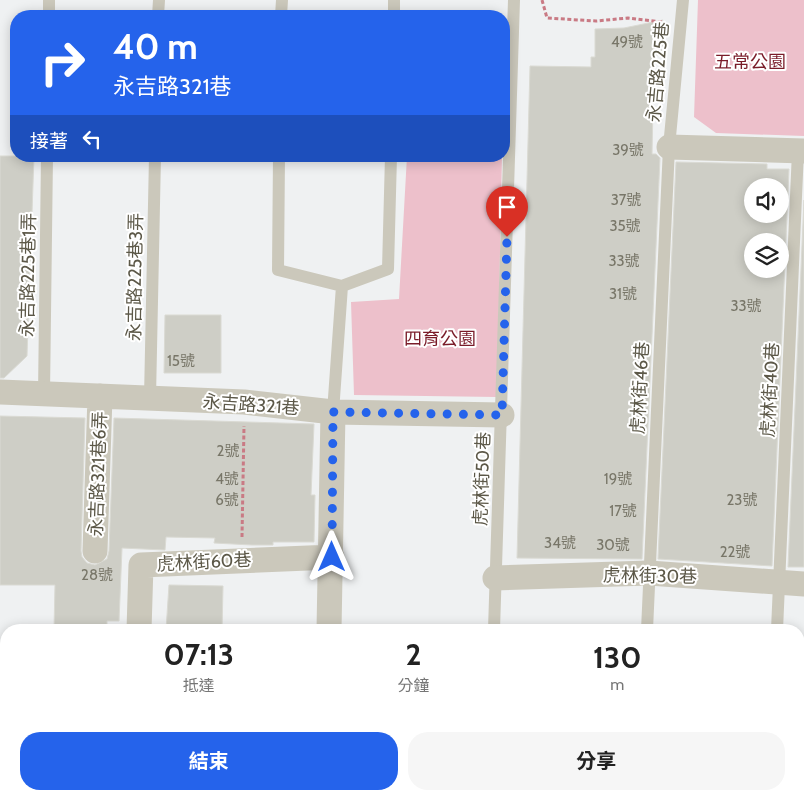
<!DOCTYPE html>
<html lang="zh-TW">
<meta charset="utf-8">
<style>
:root{--surface:#fff;--page:#f6f6f6;--text:#222;--muted:#767676;--accent:#2563eb}
body{margin:0;font-family:Cabin,"Noto Sans TC",sans-serif;background:var(--page);color:var(--text);height:100vh;display:flex;flex-direction:column;font-size:19px;white-space:nowrap}
*{box-sizing:border-box;margin:0}
p{font-size:16px;color:var(--muted)}
.icon{flex:none;width:28px;height:28px;fill:none;stroke:currentColor;stroke-width:2;stroke-linecap:round;stroke-linejoin:round}
.map{position:relative;flex:1;overflow:hidden}
.details{position:absolute;left:0px;top:624px;width:805px;height:176px;display:flex;flex-direction:column;background:var(--surface);border-radius:20px 20px 0 0;box-shadow:0 2px 12px #0003}
.details>*{flex:none}
.guide{position:absolute;left:10px;top:10px;width:500px;height:152px;border-radius:20px;box-shadow:0 2px 12px #0003;background:#2563eb;color:#fff;overflow:hidden}
.controls{position:absolute;left:744px;top:178px;display:grid;gap:10px}
.controls a{display:grid;place-items:center;width:45px;height:45px;border-radius:50%;background:var(--surface);box-shadow:0 2px 12px #0003;font-size:25px}
.pin{position:absolute;display:grid;place-items:center;width:42px;height:42px;color:#fff;margin:-51px -21px;border-radius:50% 50% 50% 0;rotate:-45deg;box-shadow:0 0 5px #0007}
.pin .icon{rotate:45deg}
.me{position:absolute;width:55px;margin:-28px;rotate:0deg;stroke-linejoin:round;filter:drop-shadow(0 0 4px #0008)}
.turn{display:flex;align-items:center;gap:18px;height:105px;padding:0 20px;font-size:22px}
.turn .icon{width:65px;height:65px;stroke-width:2.5}
.turn b{display:block;font-size:35px;line-height:42px}
.then{display:flex;align-items:center;height:48px;padding:0 20px;background:#0003;gap:10px;font-size:19px}
.eta{display:flex;justify-content:space-evenly;align-items:center;height:85px;text-align:center}
.eta b{font-size:30px;font-weight:700;line-height:35px}
.primary-button{display:flex;gap:10px;margin-top:auto;padding:10px 20px}
.primary-button a{flex:1;height:58px;border-radius:20px;background:var(--accent);color:#fff;font-size:20px;font-weight:700;line-height:58px;text-align:center}
.primary-button a+a{background:var(--page);color:var(--text)}
.map>svg:first-child{display:block}
</style>
<div class="map">
<svg width="804" height="799" viewBox="0 0 804 799">
<rect width="100%" height="100%" fill="#eff1f2"/>
<path fill="#edc0cb" d="M 698,0 L 804,0 L 804,136 L 716,133 L 694,117 Z
M 407,156 L 502,156 L 497,397 L 354,395 L 351,302 L 399,299 Z"/>
<path fill="#cecec6" stroke="#dadad3" fill-rule="evenodd" d="M 663,20 L 662,55 L 654,55 L 652,154 L 656,154 L 660,158 L 642,559 L 517,558 L 530,66 L 591,67 L 591,57 L 595,57 L 595,29 L 624,28 Z
M 0,156 L 34,156 L 27,356 L 4,378 L 0,378 Z
M 676,162 L 767,164 L 767,169 L 789,169 L 772,566 L 658,559 ZM 752,186 L 780,186 L 780,214 L 752,214 ZM 752,241 L 780,241 L 780,269 L 752,269 Z
M 804,200 L 804,567 L 788,567 Z
M 165,315 L 221,315 L 221,373 L 164,373 Z
M 0,416 L 85,418 L 81,551 L 82,557 L 87,563 L 95,565 L 107,559 L 109,551 L 114,418 L 314,424 L 311,495 L 315,495 L 314,542 L 273,542 L 273,545 L 252,545 L 214,543 L 215,538 L 166,537 L 165,550 L 122,548 L 119,621 L 107,621 L 107,630 L 54,630 L 55,585 L 0,585 Z
M 169,585 L 223,586 L 222,630 L 166,630 Z"/>
<g fill="none" stroke-linecap="round" stroke-linejoin="round">
<path stroke="#c97a84" stroke-width="3" stroke-dasharray="4 2.5" stroke-linecap="butt" d="M 542,0 L 547,18 L 596,21 L 628,18 L 662,22
M 242,537 L 244,426"/>
<path stroke="#cbc8bb" stroke-width="12" d="M 49,16 L 49,0
M 158,16 L 159,0
M 281,16 L 282,0
M 394,16 L 394,0
M 279,156 L 278,270 L 342,286
M 44,394 L 47,156
M 150,398 L 155,156
M 333,412 L 342,286 L 388,269 L 391,156
M 494,630 L 514,0
M 647,630 L 669,147 L 683,0
M 777,630 L 798,151
M 489,799 L 490,794
M 641,799 L 641,794
M 770,799 L 771,794"/>
<path stroke="#cbc8bb" stroke-width="25" d="M 669,147 L 804,151
M 0,392 L 244,402 L 333,412 L 502,415
M 95,551 L 100,396
M 495,578 L 649,573 L 804,584
M 139,630 L 141,565 L 332,557
M 329,630 L 333,412
M 134,799 L 134,794
M 324,799 L 324,794"/>
</g>
<g fill="none" stroke-linecap="round" stroke-linejoin="round">
<path stroke="#2563eb" stroke-width="9" stroke-dasharray="0 16.2" d="M 332,557 L 333,412 L 502,415 L 507,237"/>
</g>
<g text-anchor="middle" dominant-baseline="central" stroke-width="4" stroke-linejoin="round" paint-order="stroke">
<g font-size="15" fill="#787668">
<text x="627" y="42">49號</text>
<text x="628" y="150">39號</text>
<text x="626" y="200">37號</text>
<text x="625" y="226">35號</text>
<text x="624" y="261">33號</text>
<text x="623" y="294">31號</text>
<text x="746" y="306">33號</text>
<text x="181" y="361">15號</text>
<text x="228" y="451">2號</text>
<text x="227" y="479">4號</text>
<text x="618" y="479">19號</text>
<text x="227" y="500">6號</text>
<text x="742" y="500">23號</text>
<text x="623" y="511">17號</text>
<text x="560" y="543">34號</text>
<text x="613" y="545">30號</text>
<text x="735" y="552">22號</text>
<text x="97" y="575">28號</text>
</g>
<g font-size="18" fill="#7a1c29" stroke="#fff">
<text x="750" y="62">五常公園</text>
<text x="440" y="339">四育公園</text>
</g>
<g font-size="18" fill="#5c5848" stroke="#fff">
<text transform="translate(658 72) rotate(-85)">永吉路225巷</text>
<text transform="translate(28 275) rotate(-89)">永吉路225巷1弄</text>
<text transform="translate(135 277) rotate(-89)">永吉路225巷3弄</text>
<text transform="translate(640 388) rotate(-87)">虎林街46巷</text>
<text transform="translate(770 390) rotate(-87)">虎林街40巷</text>
<text transform="translate(251 405) rotate(4)">永吉路321巷</text>
<text transform="translate(98 474) rotate(-88)">永吉路321巷6弄</text>
<text transform="translate(482 479) rotate(-88)">虎林街50巷</text>
<text transform="translate(204 562) rotate(-3)">虎林街60巷</text>
<text transform="translate(650 576) rotate(1)">虎林街30巷</text>
</g>
</g>
</svg>
<div class="controls">
<a><svg class="icon" aria-label="sound" viewBox="0 0 24 24"><path d="M4 9h4l5-4v14l-5-4H4zM17 9q2 3 0 6"/></svg></a>
<a><svg class="icon" aria-label="layers" viewBox="0 0 24 24"><path d="M12 4l9 5-9 5-9-5zM3 14l9 5 9-5"/></svg></a>
</div>
<div class="pin" style="left:507px;top:237px;background:#d93025"><svg class="icon" aria-label="arrive" viewBox="0 0 24 24"><path d="M6 21V4h12l-3 4 3 4H6"/></svg></div>
<svg class="me" style="left:332px;top:557px" viewBox="-20 -20 40 40"><path d="M0-17L14 15 0 8-14 15z" fill="#2563eb" stroke="#fff" stroke-width="4"/></svg>
<div class="guide">
<div class="turn"><svg class="icon" aria-label="right" viewBox="0 0 24 24"><path d="M7 20v-9h11M14 6l5 5-5 5"/></svg><div><b>40 m</b>永吉路321巷</div></div>
<div class="then">接著<svg class="icon" aria-label="left" viewBox="0 0 24 24"><path d="M17 20v-9H6M10 6l-5 5 5 5"/></svg></div>
</div>
<section class="details">
<div class="eta">
<div><b>07:13</b><p>抵達</p></div>
<div><b>2</b><p>分鐘</p></div>
<div><b>130</b><p>m</p></div>
</div>
<div class="primary-button"><a>結束</a><a>分享</a></div>
</section>
</div>
